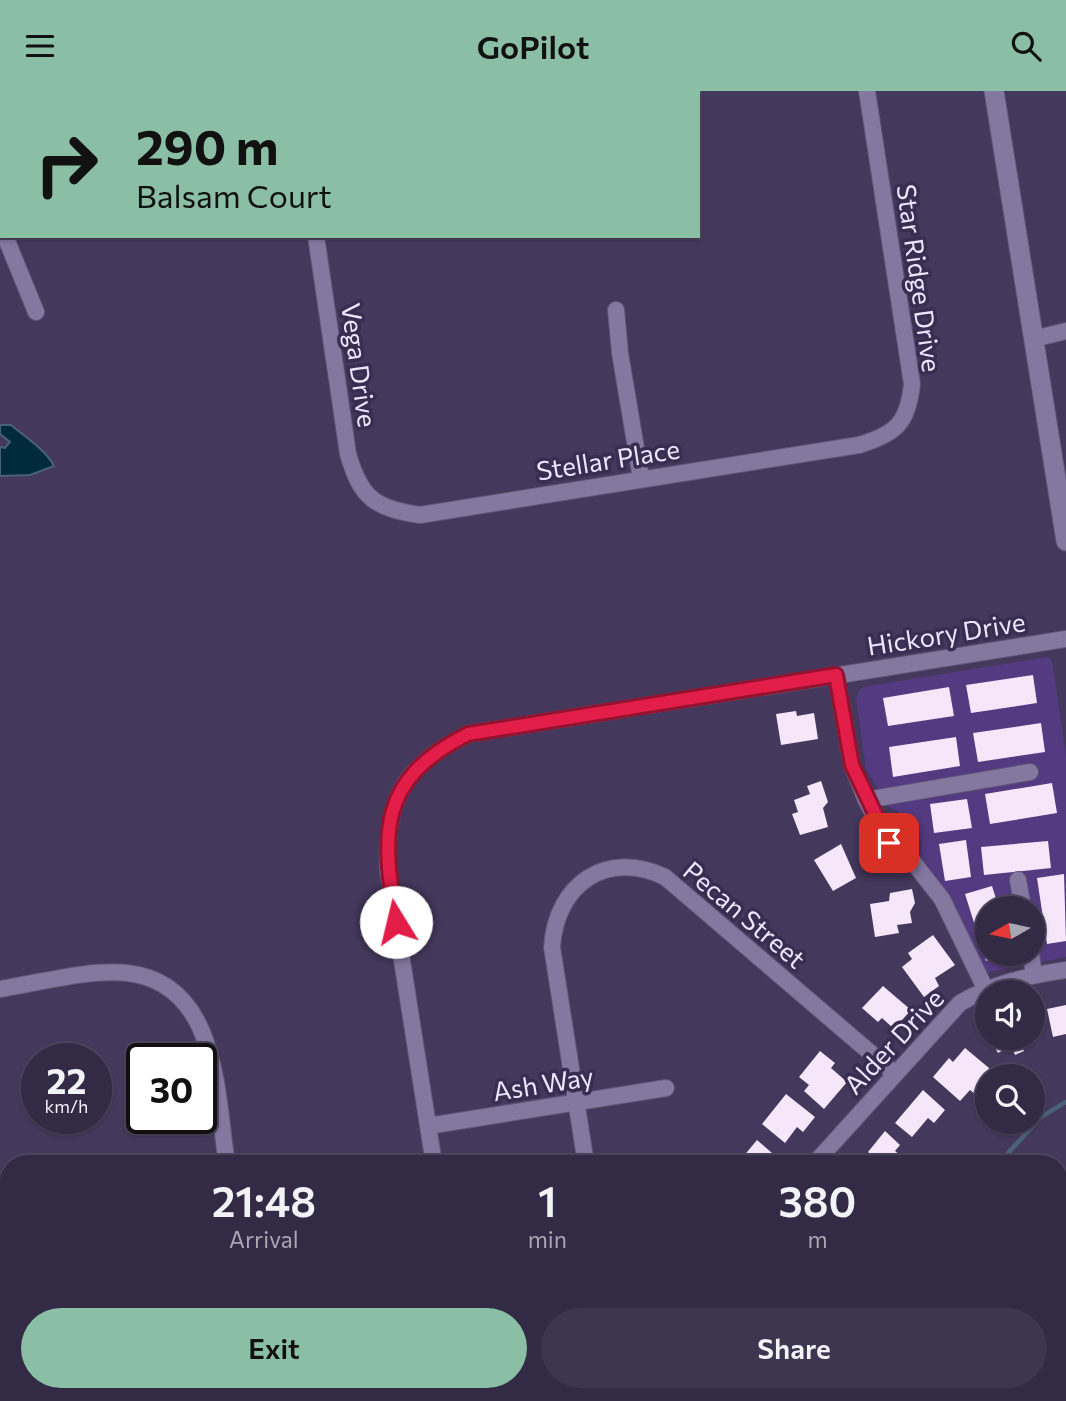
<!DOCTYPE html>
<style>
:root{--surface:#332a45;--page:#3e3650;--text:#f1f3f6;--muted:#a9a7b3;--line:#4e465e;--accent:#8abfa5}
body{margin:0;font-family:Commissioner,sans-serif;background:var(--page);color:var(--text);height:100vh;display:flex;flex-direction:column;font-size:26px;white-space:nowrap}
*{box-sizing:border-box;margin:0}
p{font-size:23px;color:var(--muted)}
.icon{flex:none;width:38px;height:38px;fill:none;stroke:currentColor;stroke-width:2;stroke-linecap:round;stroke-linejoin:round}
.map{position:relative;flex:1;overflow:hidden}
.side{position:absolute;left:0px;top:1064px;width:1068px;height:247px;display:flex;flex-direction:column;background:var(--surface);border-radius:28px 28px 0 0;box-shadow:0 2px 5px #0004,0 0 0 2px var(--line)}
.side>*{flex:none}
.top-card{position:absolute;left:0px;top:0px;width:700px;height:147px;box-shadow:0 2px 5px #0004,0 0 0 2px var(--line);background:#8abfa5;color:#111;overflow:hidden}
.needle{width:46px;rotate:261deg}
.buttons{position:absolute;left:975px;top:805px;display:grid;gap:14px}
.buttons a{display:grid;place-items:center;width:70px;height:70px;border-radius:50%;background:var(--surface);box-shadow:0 2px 5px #0004,0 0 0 2px var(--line);font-size:35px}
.speed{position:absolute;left:21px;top:952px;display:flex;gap:14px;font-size:35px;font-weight:700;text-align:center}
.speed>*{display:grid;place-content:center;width:91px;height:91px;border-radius:50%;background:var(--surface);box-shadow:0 2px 5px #0004,0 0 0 2px var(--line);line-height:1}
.speed small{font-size:18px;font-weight:400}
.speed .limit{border:4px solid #111;border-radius:10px;background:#fff;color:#111}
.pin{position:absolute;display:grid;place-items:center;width:60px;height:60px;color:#fff;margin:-30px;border-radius:14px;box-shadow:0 4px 10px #0006}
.me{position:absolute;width:77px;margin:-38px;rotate:351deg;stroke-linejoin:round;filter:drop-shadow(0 0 5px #0008)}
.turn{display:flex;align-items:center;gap:24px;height:147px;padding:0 21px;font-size:32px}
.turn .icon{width:91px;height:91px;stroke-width:2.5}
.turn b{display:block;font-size:49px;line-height:60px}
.eta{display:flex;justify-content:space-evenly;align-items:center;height:119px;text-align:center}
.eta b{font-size:42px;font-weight:600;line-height:49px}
.cta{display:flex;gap:14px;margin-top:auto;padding:14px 21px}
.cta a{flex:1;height:80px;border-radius:42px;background:var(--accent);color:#111;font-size:28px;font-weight:600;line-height:80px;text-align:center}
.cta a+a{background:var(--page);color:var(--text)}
header{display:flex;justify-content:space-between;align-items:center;height:91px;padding:0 21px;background:var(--accent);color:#111;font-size:32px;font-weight:600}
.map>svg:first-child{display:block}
</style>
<header><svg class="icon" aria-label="menu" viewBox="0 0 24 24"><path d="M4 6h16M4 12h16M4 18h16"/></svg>GoPilot<svg class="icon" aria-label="search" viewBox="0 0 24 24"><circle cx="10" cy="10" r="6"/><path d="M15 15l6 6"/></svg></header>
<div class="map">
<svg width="1066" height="1310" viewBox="0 0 1066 1310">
<rect width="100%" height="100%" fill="#44385c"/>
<path fill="#543a80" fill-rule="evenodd" d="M 1048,566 L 1052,570 L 1066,664 L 1066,866 L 985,882 L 918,771 L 922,755 L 918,737 L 907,726 L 889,716 L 866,678 L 856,607 L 861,597 L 874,594 ZM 987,817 L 1032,817 L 1032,863 L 987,863 Z"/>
<path fill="#022a3f" stroke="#486378" stroke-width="2" d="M 0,334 L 11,334 C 25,346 46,359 54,375 L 30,384 L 0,385 L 0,356 L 5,357 L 10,351 L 0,343 Z"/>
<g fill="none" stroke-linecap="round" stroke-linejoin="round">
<path stroke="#486378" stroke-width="4.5" d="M 998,1073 L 1041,1026 L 1066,1011
M 892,1302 L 901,1310"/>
</g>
<path fill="#f5e6f9" d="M 1033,584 L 1037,612 L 971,622 L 966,594 Z
M 949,596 L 954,625 L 888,635 L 883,607 Z
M 796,620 L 797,625 L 814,622 L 818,648 L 781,654 L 776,623 Z
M 1041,632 L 1045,661 L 978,671 L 973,642 Z
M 956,646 L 960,675 L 893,686 L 889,656 Z
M 821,690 L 828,711 L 823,717 L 828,736 L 800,744 L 792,723 L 798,721 L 794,709 L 810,703 L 807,695 Z
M 1052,692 L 1057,722 L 990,733 L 985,703 Z
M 967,708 L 972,737 L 934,742 L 930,713 Z
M 966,749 L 971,786 L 945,790 L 939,753 Z
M 1048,750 L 1051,777 L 984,784 L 981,756 Z
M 841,753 L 856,787 L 833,800 L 814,769 Z
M 1064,783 L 1066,850 L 1047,853 L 1037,787 Z
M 992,795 L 999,817 L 987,817 L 987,863 L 1001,863 L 986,870 L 965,803 Z
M 912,798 L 915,812 L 910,821 L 912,832 L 897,834 L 899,842 L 875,846 L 870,813 L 889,810 L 890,802 Z
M 933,844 L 955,874 L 935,887 L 939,895 L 924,906 L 902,876 L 912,868 L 908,862 Z
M 883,895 L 911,919 L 894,938 L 882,927 L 878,931 L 862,917 Z
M 1066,914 L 1066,943 L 1053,946 L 1047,918 Z
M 990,947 L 1023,947 L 1018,949 L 1024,960 L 1015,964 L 1011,955 L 998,962 Z
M 965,957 L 995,982 L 987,985 L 987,991 L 976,1004 L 970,999 L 960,1010 L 933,986 L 949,967 L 953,971 Z
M 820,960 L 835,972 L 831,977 L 847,991 L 824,1018 L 804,1000 L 809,994 L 799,986 Z
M 923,999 L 945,1019 L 934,1032 L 928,1027 L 912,1046 L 895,1032 Z
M 786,1003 L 815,1026 L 803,1041 L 797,1036 L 785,1052 L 762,1033 Z
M 885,1040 L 900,1054 L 895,1060 L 907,1070 L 905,1073 L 868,1073 L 874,1066 L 868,1061 Z
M 757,1049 L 780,1069 L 777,1073 L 737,1073 Z
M 830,1302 L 832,1310 L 806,1310 L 805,1305 Z"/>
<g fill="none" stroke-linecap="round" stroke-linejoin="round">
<defs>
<path id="minor" d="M 295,0 L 295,2
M 5,145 L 36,221
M 316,145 L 348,363 C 361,408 375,417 420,424 L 859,354 C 896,343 908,332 912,293 L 867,0
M 616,219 L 620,262 L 641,387
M 1033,248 L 1066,240
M 836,584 L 852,674 L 866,709 L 889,752 L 913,771 L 942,808 L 985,897
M 866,709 L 1030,681
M 1018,789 L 1023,817
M 1031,863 L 1034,884
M 0,898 C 38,892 90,878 127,882 C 219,892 216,1004 227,1073
M 428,1035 L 666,997
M 434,1073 L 388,780 C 385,708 403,676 468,643 L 1066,548
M 586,1073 L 552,856 C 556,793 607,758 665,786 L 894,982
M 814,1073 L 960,912 C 995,892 1027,885 1066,879
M 0,1194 L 9,1196
M 469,1302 L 470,1310
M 767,1302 L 768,1310
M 522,1310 L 572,1302"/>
<path id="tertiary" d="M 994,0 L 1066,450"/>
</defs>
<use href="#minor" stroke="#615675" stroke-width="18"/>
<use href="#tertiary" stroke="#615675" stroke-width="21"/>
<use href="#minor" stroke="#8477a0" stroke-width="16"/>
<use href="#tertiary" stroke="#8477a0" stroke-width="19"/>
</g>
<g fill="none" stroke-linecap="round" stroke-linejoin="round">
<defs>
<path id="route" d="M 396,831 C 382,741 377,689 468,643 L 836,584 L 852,674 L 889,752"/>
</defs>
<use href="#route" stroke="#92132f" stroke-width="18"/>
<use href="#route" stroke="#e11d48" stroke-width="12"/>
</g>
<g text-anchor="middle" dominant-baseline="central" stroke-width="7" stroke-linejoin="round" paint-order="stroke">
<g font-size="26" fill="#ede7fe" stroke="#392d51">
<text transform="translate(920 187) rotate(82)">Star Ridge Drive</text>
<text transform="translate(360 274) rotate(82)">Vega Drive</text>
<text transform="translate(608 368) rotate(-9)">Stellar Place</text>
<text transform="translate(946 542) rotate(-9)">Hickory Drive</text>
<text transform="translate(745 823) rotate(40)">Pecan Street</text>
<text transform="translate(893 950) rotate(-47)">Alder Drive</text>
<text transform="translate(543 992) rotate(-9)">Ash Way</text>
</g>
</g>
</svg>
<div class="buttons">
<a><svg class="needle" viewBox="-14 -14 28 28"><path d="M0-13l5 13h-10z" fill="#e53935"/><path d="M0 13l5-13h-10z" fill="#a9a7b3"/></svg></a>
<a><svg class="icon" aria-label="sound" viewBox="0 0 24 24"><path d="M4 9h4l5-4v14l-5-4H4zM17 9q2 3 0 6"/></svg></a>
<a><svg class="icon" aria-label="search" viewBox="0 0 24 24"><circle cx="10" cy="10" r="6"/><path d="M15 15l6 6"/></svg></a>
</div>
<div class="speed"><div>22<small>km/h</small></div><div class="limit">30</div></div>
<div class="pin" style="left:889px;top:752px;background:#d93025"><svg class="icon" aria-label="arrive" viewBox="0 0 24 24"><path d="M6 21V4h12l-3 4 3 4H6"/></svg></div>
<svg class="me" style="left:396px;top:831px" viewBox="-20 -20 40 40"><circle r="19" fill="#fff"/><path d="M0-13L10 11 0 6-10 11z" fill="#e11d48"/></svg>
<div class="top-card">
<div class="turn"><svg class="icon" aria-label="right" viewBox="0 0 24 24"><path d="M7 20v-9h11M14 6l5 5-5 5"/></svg><div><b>290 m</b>Balsam Court</div></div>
</div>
<section class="side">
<div class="eta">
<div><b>21:48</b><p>Arrival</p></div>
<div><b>1</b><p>min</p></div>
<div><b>380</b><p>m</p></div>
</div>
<div class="cta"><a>Exit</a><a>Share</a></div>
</section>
</div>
